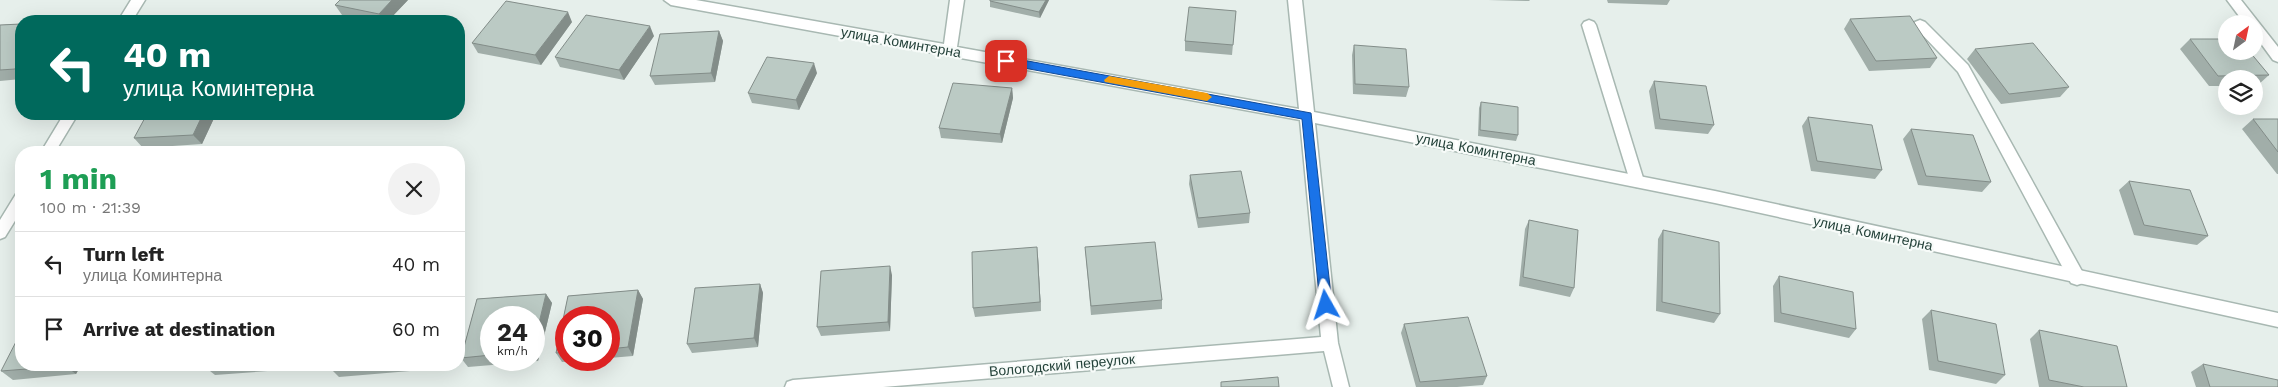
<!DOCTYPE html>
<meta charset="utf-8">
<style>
:root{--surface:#fff;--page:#f2f2f2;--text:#222;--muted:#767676;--line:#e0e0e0}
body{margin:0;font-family:"Work Sans",sans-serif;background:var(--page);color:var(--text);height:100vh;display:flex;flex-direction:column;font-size:19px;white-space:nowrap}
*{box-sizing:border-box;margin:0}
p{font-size:16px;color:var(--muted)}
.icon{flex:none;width:28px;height:28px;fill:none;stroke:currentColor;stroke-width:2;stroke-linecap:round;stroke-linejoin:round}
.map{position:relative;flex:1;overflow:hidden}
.drawer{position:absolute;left:15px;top:146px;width:450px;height:225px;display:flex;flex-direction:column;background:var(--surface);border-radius:20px;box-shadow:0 5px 20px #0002}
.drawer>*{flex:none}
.guide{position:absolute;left:15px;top:15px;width:450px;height:105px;border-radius:20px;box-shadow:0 5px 20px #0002;background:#00695c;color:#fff;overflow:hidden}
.needle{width:32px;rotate:33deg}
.controls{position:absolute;left:2218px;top:15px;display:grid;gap:10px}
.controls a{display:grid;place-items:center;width:45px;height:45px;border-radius:50%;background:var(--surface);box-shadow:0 5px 20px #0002;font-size:25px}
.speed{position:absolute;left:480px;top:306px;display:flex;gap:10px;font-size:25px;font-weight:700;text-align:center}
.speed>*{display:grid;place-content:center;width:65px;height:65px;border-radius:50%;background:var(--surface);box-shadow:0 5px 20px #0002;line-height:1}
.speed small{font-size:12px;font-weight:400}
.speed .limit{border:8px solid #d22;background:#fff;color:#111}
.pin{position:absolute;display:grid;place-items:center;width:42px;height:42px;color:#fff;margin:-21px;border-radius:10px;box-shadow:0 2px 8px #0006}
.me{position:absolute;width:55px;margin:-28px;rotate:354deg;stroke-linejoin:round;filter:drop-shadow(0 0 4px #0008)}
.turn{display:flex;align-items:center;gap:18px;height:105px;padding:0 25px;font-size:22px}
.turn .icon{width:65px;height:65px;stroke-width:2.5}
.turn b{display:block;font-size:35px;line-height:42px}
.round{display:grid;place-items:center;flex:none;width:52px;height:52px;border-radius:26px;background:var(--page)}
.headline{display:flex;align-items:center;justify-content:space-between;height:85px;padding:0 25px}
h1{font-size:30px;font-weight:700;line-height:38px;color:#1e9e55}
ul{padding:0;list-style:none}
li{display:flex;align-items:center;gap:15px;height:65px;padding:0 25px;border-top:1px solid var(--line)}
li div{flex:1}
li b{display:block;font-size:19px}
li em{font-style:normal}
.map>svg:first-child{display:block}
</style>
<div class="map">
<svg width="2278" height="387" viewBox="0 0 2278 387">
<rect width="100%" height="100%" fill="#e6efeb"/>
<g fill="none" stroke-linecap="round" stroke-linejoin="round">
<defs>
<path id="service" d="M 2227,0 L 2241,0 L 2278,47 L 2278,62 L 2273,60 L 2254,34 L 2254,24 L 2245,24 Z
M 1589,20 L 1594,22 L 1596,25 L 1644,181 L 1642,185 L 1637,187 L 1632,185 L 1630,181 L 1582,25 L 1584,22 Z
M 1920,20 L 1925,22 L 1968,65 L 2083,273 L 2085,278 L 2083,283 L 2077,285 L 2071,283 L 1958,72 L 1913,25 L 1915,22 Z"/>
<path id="minor" d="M 131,0 L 145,0 L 132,21 L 118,21 Z
M 664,0 L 696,0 L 944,44 L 950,0 L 964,0 L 957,47 L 1299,109 L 1288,0 L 1302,0 L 1314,112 L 1715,191 L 2278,313 L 2278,327 L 1715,203 L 1315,123 L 1338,343 L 1349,387 L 1333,387 L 1324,351 L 883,387 L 785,387 L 787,382 L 793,380 L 1321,337 L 1300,120 L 671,5 Z
M 64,114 L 78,114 L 55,152 L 41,152 Z
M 21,192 L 21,211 L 5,237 L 0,239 L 0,220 L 16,194 Z"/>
</defs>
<use href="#service" stroke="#a8b8b2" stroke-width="3"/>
<use href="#minor" stroke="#a8b8b2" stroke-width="3"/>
<use href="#service" fill="#fff" fill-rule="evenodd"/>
<use href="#minor" fill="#fff" fill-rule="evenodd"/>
</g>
<path fill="#a1aea9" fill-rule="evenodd" d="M 408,0 L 388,21 L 372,21 L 342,15 L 335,5 Z
M 1049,0 L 1040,18 L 990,7 L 990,1 Z
M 1488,0 L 1530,0 L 1529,1 Z
M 1607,0 L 1670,0 L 1667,5 L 1608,3 Z
M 1236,11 L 1232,55 L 1185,51 L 1185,41 Z
M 1850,19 L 1937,58 L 1930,68 L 1869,71 L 1844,29 Z
M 572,22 L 541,65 L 478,53 L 472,43 Z
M 21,24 L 21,79 L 0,81 L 0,25 Z
M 719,31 L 723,41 L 715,82 L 655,85 L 650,76 Z
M 654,36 L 624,80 L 560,67 L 555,57 Z
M 2190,39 L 2269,75 L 2258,85 L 2254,85 L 2254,79 L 2226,79 L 2226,86 L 2209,86 L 2180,49 Z
M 1354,45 L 1409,87 L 1406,97 L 1353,94 L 1352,55 Z
M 1975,49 L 2069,87 L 2060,97 L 2001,104 L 1967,59 Z
M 817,73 L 799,110 L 752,103 L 748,93 Z
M 1654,81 L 1714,125 L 1708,134 L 1655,129 L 1649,91 Z
M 1012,88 L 1013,98 L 1002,143 L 941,138 L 939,128 Z
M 1481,102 L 1518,135 L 1516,141 L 1478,136 L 1479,108 Z
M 216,114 L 202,144 L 143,148 L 134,138 Z
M 1808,117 L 1882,170 L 1875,179 L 1811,171 L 1802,126 Z
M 2253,119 L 2278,119 L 2278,174 L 2277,174 L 2242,129 Z
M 1911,129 L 1991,182 L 1982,192 L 1918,185 L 1903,139 Z
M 1190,175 L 1250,213 L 1249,223 L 1198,228 L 1189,184 Z
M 2129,181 L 2208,236 L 2197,245 L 2134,235 L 2119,190 Z
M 1529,220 L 1574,288 L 1570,297 L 1519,286 L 1525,229 Z
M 1663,230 L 1720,314 L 1714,323 L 1656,311 L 1658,239 Z
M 1085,247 L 1162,300 L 1162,309 L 1091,315 Z
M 1038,257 L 1041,311 L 975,317 L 973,308 Z
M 892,275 L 890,331 L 821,336 L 817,327 Z
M 1779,276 L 1856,329 L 1849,338 L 1774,322 L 1773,286 Z
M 760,284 L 763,293 L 758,347 L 692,353 L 687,344 Z
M 638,290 L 643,299 L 633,356 L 609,358 L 609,318 L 566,318 L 566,360 L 583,360 L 562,362 L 556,353 L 568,296 Z
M 546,294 L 552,303 L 538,361 L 468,367 L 461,358 L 477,299 ZM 491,318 L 534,318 L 534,360 L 491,360 Z
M 1931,310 L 2005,375 L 1996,384 L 1929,370 L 1922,319 Z
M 1404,324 L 1487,376 L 1483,385 L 1457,387 L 1416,387 L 1401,333 Z
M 2039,330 L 2127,387 L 2039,387 L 2030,339 Z
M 2203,364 L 2278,387 L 2196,387 L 2191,372 Z
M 21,365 L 81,365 L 76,374 L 13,380 L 1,371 Z
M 206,365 L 283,365 L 281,370 L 215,375 L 205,367 Z
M 331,365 L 412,365 L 410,371 L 339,377 L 330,368 Z"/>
<path fill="#838d89" d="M 392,0 L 408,0 L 388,21 L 384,21 L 379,14 Z
M 1046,0 L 1049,0 L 1040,18 L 1039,12 Z
M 568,12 L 572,22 L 541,65 L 535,55 Z
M 650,26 L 654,36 L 624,80 L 619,70 Z
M 719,31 L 723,41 L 715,82 L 711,73 Z
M 21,59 L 21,74 L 15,69 Z
M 814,63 L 817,73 L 799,110 L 796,100 Z
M 1012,88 L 1013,98 L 1002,143 L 1000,134 Z
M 203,114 L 216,114 L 202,144 L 193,135 Z
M 1037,247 L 1038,257 L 1041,311 L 1040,302 Z
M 890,266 L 892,275 L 890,331 L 888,322 Z
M 760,284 L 763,293 L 758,347 L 754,338 Z
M 638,290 L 643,299 L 633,356 L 628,347 Z
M 546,294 L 552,303 L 538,361 L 534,355 L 534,344 Z
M 65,365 L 81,365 L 76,374 L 65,366 Z
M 276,365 L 283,365 L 281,370 Z
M 404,365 L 412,365 L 410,371 Z"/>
<path fill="#bbcac4" stroke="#838d89" d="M 340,0 L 392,0 L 379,14 L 335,5 Z
M 990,0 L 1046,0 L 1039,12 L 990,1 Z
M 506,1 L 568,12 L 535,55 L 472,43 Z
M 1189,7 L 1236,11 L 1233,45 L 1185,41 Z
M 586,15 L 650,26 L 619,70 L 555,57 Z
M 1910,16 L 1937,58 L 1876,61 L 1850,19 Z
M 21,24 L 21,59 L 15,69 L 0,70 L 0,25 Z
M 719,31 L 711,73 L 650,76 L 660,34 Z
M 2190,39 L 2226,39 L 2226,51 L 2249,51 L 2269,75 L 2218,76 Z
M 2033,43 L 2069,87 L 2009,94 L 1975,49 Z
M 1354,45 L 1406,49 L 1409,87 L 1355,84 Z
M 767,57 L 814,63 L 796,100 L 748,93 Z
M 1654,81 L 1706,86 L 1714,125 L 1660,119 Z
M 953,83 L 1012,88 L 1000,134 L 939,128 Z
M 1481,102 L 1518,107 L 1518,135 L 1480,130 Z
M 147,114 L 203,114 L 193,135 L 134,138 Z
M 1808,117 L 1872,125 L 1882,170 L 1817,161 Z
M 2253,119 L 2278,119 L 2278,152 Z
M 1911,129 L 1973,135 L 1991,182 L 1926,176 Z
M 1241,171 L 1250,213 L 1198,218 L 1190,175 Z
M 2129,181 L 2190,190 L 2208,236 L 2144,225 Z
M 1529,220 L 1578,230 L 1574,288 L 1523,277 Z
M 1663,230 L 1719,242 L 1720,314 L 1662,302 Z
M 1155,242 L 1162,300 L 1091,306 L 1085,247 Z
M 1037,247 L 1040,302 L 973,308 L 972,252 Z
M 890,266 L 888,322 L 817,327 L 821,271 Z
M 1779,276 L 1853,292 L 1856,329 L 1781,313 Z
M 760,284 L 754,338 L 687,344 L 695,288 Z
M 638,290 L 628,347 L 609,349 L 609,318 L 566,318 L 566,352 L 556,353 L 568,296 Z
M 546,294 L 534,344 L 534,318 L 491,318 L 491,355 L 461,358 L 477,299 Z
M 1931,310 L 1996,324 L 2005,375 L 1938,361 Z
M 1468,317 L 1487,376 L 1420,382 L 1404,324 Z
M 2039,330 L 2117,346 L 2127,387 L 2084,387 L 2049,380 Z
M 21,332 L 21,365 L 65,365 L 65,366 L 1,371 Z
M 2203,364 L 2278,380 L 2278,387 L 2210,387 Z
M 206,365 L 225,365 L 205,367 Z
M 331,365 L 373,365 L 330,368 Z
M 1278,377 L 1279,387 L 1221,387 L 1221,382 Z"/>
<path fill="#1a73e8" stroke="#114b97" d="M 1006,57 L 1311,113 L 1332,305 L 1331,309 L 1322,309 L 1320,305 L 1302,119 L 1002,64 L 1002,58 Z"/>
<path fill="#f59e0b" d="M 1109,76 L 1207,93 L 1212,97 L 1207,101 L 1105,82 L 1104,80 Z"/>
<g text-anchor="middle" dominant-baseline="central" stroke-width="4.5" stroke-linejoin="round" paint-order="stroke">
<g font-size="14" fill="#24423a" stroke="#f7fbf9">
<text transform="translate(901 42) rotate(10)">улица Коминтерна</text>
<text transform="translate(1476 149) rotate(11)">улица Коминтерна</text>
<text transform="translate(1873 233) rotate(12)">улица Коминтерна</text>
<text transform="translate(1062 365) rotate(-5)">Вологодский переулок</text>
</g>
</g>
</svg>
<div class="controls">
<a><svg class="needle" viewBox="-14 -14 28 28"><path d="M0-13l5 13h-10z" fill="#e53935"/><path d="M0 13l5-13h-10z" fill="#767676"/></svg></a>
<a><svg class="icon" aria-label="layers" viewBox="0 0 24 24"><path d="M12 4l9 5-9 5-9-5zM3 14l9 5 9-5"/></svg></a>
</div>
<div class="speed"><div>24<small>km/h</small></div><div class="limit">30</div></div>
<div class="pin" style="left:1006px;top:61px;background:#d93025"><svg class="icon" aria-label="arrive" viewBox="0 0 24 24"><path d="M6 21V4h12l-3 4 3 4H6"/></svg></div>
<svg class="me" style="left:1326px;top:305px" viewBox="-20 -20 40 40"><path d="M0-17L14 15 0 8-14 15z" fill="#1a73e8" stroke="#fff" stroke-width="4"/></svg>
<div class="guide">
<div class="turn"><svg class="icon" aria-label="left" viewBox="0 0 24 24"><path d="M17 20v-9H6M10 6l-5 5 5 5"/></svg><div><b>40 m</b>улица Коминтерна</div></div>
</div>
<section class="drawer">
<div class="headline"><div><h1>1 min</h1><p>100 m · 21:39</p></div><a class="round"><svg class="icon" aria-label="close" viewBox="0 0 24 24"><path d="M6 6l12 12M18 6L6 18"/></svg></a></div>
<ul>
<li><svg class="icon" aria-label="left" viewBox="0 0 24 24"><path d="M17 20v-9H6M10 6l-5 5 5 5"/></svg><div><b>Turn left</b><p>улица Коминтерна</p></div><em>40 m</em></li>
<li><svg class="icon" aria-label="arrive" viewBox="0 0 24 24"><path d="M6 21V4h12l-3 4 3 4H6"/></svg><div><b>Arrive at destination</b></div><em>60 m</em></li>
</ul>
</section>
</div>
